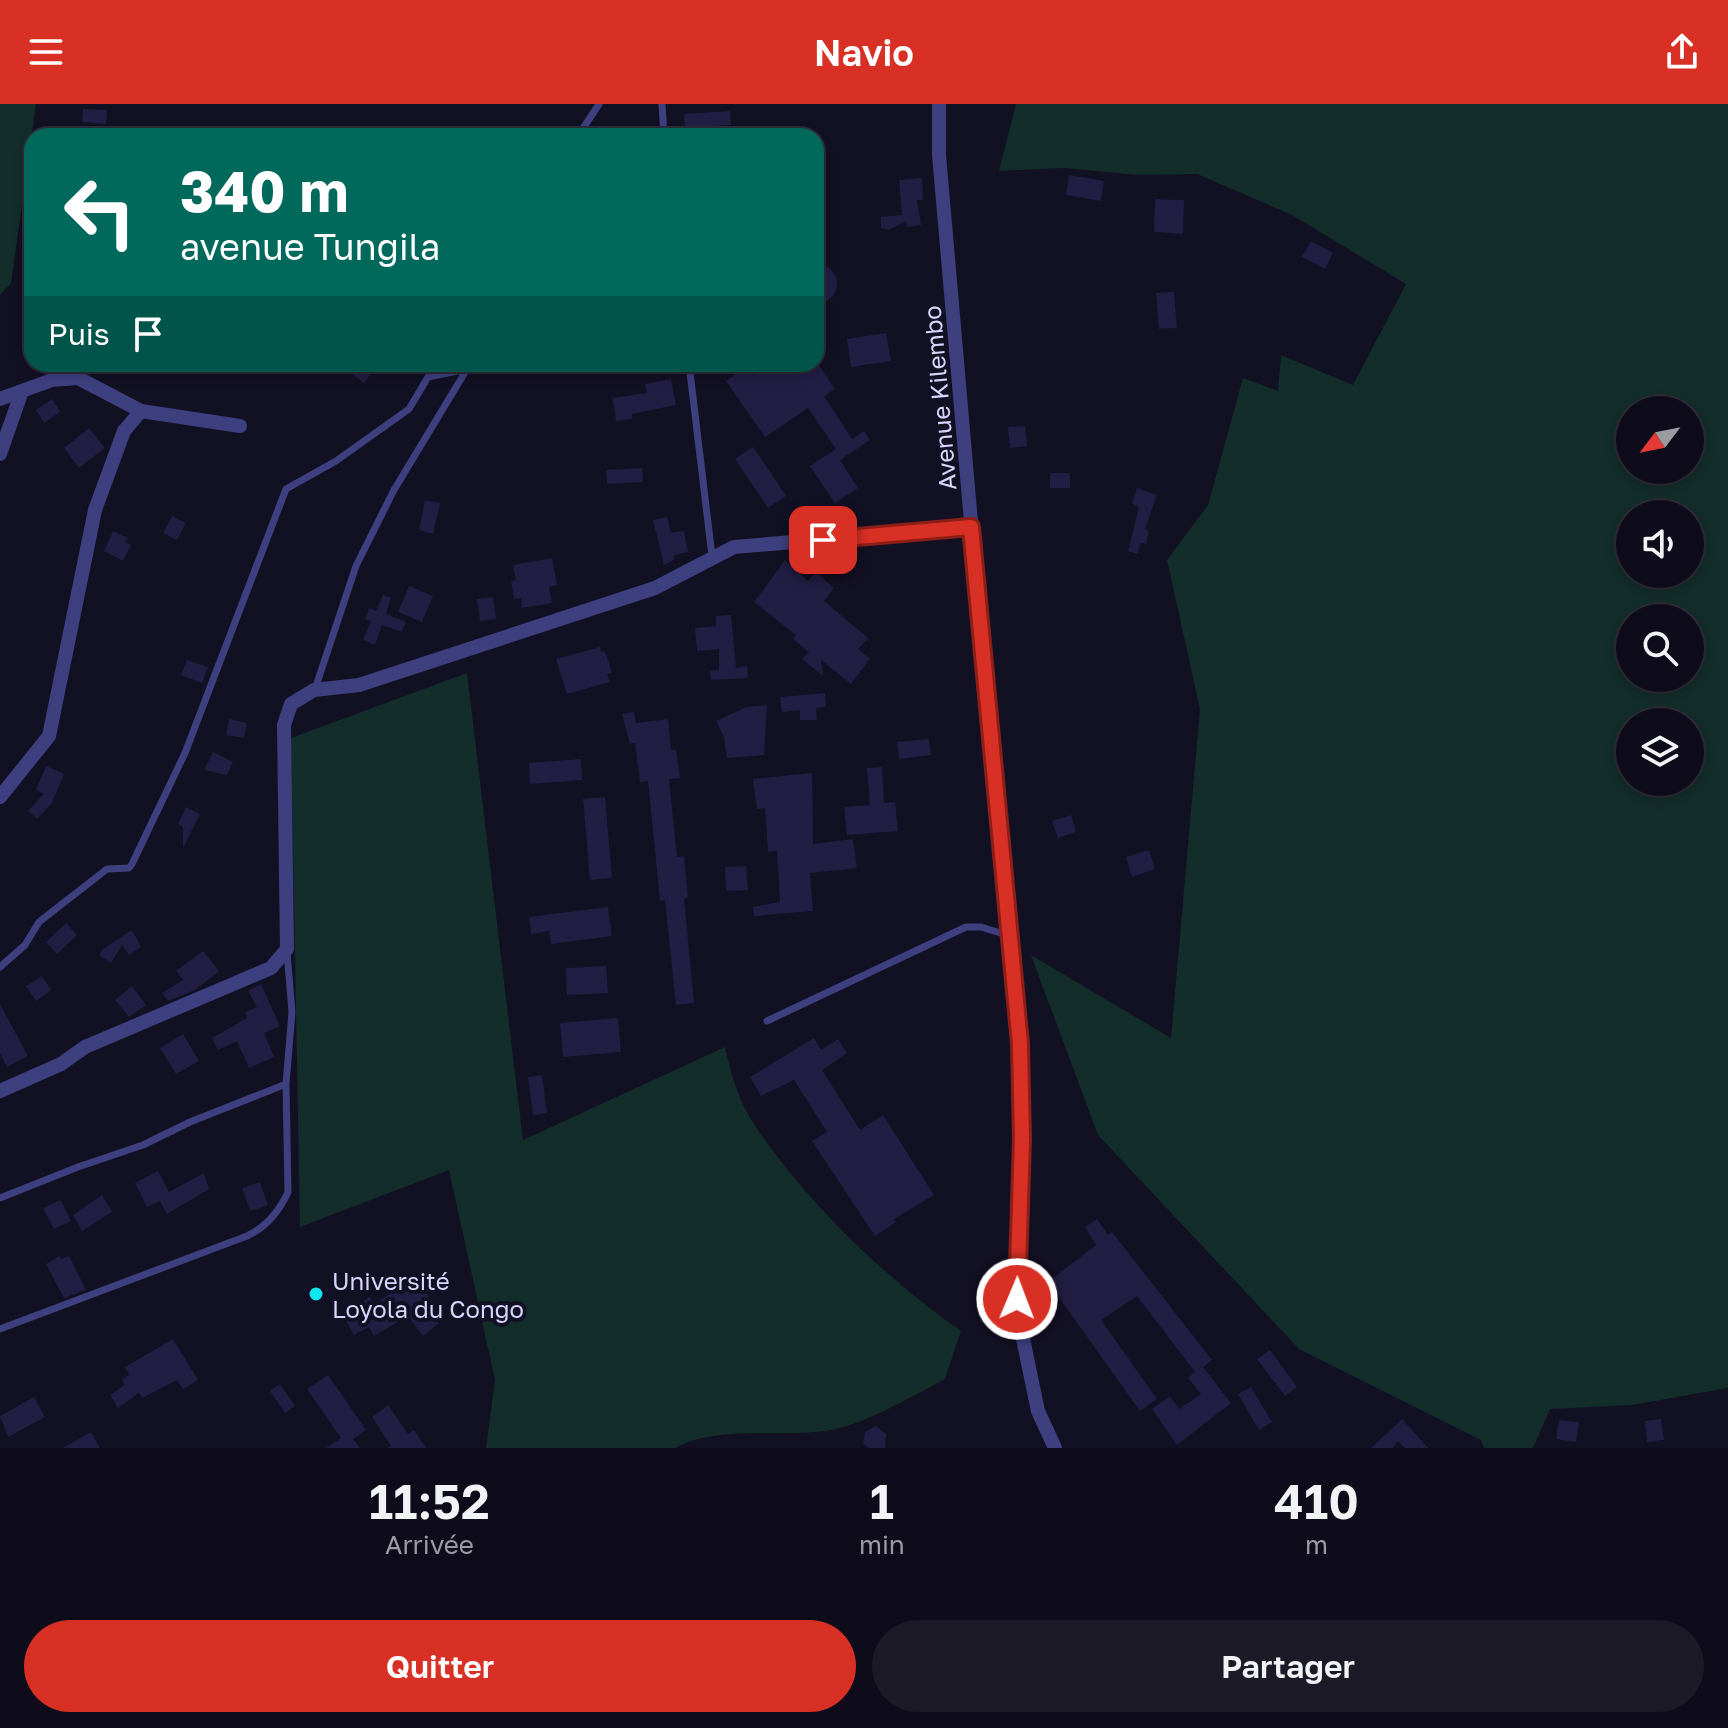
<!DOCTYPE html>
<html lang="fr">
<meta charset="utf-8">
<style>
:root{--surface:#0e0c1a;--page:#1c1a27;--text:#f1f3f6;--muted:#9b9ba2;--line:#2e2c39;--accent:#d93025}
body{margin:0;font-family:"Golos Text",sans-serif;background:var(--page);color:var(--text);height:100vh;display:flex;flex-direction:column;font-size:30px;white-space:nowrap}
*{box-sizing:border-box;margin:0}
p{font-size:26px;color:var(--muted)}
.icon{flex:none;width:44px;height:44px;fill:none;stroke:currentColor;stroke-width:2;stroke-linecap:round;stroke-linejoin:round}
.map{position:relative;height:1344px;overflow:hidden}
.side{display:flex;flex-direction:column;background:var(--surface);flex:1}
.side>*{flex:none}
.top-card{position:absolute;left:24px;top:24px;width:800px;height:244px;border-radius:24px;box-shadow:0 4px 12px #0003,0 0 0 2px var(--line);background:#00695c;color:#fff;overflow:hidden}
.needle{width:52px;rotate:238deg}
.controls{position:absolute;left:1616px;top:292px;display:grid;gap:16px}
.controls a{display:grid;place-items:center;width:88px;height:88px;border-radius:50%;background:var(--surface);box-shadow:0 4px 12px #0003,0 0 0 2px var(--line);font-size:40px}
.pin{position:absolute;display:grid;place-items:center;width:68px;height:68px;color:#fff;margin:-34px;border-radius:16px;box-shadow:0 4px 12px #0006}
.me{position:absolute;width:88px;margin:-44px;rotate:1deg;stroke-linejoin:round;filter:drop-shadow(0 0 6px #0008)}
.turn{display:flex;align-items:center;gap:28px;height:168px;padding:0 24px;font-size:36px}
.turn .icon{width:104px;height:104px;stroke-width:2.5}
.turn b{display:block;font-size:56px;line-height:68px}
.then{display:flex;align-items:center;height:76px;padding:0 24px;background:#0003;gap:16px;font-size:30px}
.eta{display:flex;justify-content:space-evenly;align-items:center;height:136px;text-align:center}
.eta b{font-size:48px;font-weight:600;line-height:56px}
.action{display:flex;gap:16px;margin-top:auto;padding:16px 24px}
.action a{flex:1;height:92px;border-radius:48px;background:var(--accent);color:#fff;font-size:32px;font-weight:600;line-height:92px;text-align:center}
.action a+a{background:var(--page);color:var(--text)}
header{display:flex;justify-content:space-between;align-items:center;height:104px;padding:0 24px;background:var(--accent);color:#fff;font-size:36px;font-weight:600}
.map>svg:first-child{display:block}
</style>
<header><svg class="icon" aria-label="menu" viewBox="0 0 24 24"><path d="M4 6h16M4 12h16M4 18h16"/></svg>Navio<svg class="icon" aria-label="share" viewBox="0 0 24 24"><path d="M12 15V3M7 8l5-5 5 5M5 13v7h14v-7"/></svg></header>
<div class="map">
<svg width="1728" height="1344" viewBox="0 0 1728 1344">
<rect width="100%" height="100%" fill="#121023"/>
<path fill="#132d2a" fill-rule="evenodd" d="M 0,0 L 36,0 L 11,179 L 0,191 Z
M 1016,0 L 1728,0 L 1728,1284 L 1632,1301 L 1550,1305 L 1533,1344 L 1484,1344 L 1481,1336 L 1299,1245 L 1098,1031 L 1031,851 L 1171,934 L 1200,605 L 1167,456 L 1208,401 L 1243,274 L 1278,287 L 1281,251 L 1353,281 L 1406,180 L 1292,111 L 1197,70 L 1139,71 L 1064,64 L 999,67 ZM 1630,306 L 1690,306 L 1690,366 L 1630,366 ZM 1630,410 L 1690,410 L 1690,470 L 1630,470 ZM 1630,514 L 1690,514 L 1690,574 L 1630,574 ZM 1630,618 L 1690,618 L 1690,678 L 1630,678 Z
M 467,569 L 523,1036 L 725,943 C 731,971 739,999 756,1023 C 807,1098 886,1175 961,1227 L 945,1275 C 913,1292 862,1322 826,1327 C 781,1333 716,1321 675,1344 L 486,1344 L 495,1276 L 449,1066 L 300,1123 L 291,634 Z"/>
<path fill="#221d43" d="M 83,5 L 107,6 L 106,20 L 82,18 Z
M 730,7 L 731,21 L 685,24 L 684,10 Z
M 1069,71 L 1104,77 L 1101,97 L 1066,91 Z
M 922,74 L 923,96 L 917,96 L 921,121 L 907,123 L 906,117 L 889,126 L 881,124 L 881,113 L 902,111 L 899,76 Z
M 1155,95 L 1184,96 L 1183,130 L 1154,128 Z
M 1311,137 L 1333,149 L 1325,165 L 1302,153 Z
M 816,158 L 830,164 L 836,173 L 837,183 L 833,192 L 825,198 L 816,199 Z
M 1174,188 L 1177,224 L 1159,225 L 1156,189 Z
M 886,229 L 891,257 L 851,263 L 847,235 Z
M 356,260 L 378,260 L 364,279 L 350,268 Z
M 770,260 L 818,260 L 835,285 L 824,292 L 852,335 L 864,327 L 870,336 L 840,356 L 858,384 L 835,399 L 810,362 L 836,345 L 808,304 L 765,333 L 726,277 L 748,262 L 753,271 Z
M 671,275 L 676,301 L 632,310 L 632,315 L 616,317 L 613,294 L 647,289 L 645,280 Z
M 52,295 L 60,308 L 44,319 L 36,306 Z
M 1025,322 L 1027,342 L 1010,344 L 1008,323 Z
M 89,324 L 105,344 L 79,364 L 64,344 Z
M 753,343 L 786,392 L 768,404 L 735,355 Z
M 642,364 L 643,378 L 607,380 L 606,366 Z
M 1050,369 L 1070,369 L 1070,384 L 1050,384 Z
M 1137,384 L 1157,391 L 1145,425 L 1149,426 L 1146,440 L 1141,439 L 1137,450 L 1128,447 L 1139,403 L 1132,400 Z
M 425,396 L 440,399 L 433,430 L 419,426 Z
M 172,412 L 186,419 L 177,436 L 163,429 Z
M 667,413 L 671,429 L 684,427 L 688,448 L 674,451 L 675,455 L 664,461 L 653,416 Z
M 113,427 L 128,434 L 125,438 L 131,441 L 123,457 L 104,447 Z
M 552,454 L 557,481 L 549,483 L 552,499 L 522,504 L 521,494 L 514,495 L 511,477 L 516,476 L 513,461 Z
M 785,456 L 808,477 L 816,468 L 834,484 L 824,497 L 868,534 L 858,545 L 870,555 L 851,580 L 821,556 L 823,572 L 802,555 L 809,548 L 793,535 L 796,531 L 754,498 Z
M 409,482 L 433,492 L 422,518 L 398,508 Z
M 383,491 L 391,494 L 386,510 L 406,518 L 402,528 L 382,521 L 375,541 L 363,536 L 371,517 L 365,515 L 369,504 L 376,507 Z
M 493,493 L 496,515 L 480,517 L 477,495 Z
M 731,511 L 736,564 L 747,562 L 748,574 L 711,576 L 710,567 L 719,566 L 719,545 L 697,547 L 695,524 L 716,522 L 716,512 Z
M 600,543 L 601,548 L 605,547 L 612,569 L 607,570 L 610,578 L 567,590 L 556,555 Z
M 187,556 L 208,563 L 202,579 L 181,571 Z
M 825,589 L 826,603 L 816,604 L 817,616 L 800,616 L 800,606 L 782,608 L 780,593 Z
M 767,601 L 764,651 L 727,654 L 724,633 L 716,617 L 746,603 Z
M 634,608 L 636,619 L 668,615 L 671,646 L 676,646 L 680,674 L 669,675 L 677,753 L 684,752 L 688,794 L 684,794 L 694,899 L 676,901 L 665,796 L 660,797 L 648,677 L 640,678 L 635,639 L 630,640 L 622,610 Z
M 229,615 L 247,619 L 244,634 L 226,631 Z
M 929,635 L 931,651 L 899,655 L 897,638 Z
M 213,648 L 233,658 L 227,671 L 204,666 Z
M 581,655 L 582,676 L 530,680 L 529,659 Z
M 46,662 L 64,670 L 52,699 L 37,715 L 28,707 L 44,690 L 36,686 Z
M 882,663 L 884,699 L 895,698 L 898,727 L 847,731 L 844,703 L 870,701 L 867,664 Z
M 812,669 L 813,740 L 853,735 L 857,764 L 810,769 L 813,807 L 754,812 L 753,803 L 780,798 L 777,747 L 768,748 L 765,704 L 757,705 L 753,675 Z
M 605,693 L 612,774 L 590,776 L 583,695 Z
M 186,703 L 200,710 L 183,744 L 183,723 L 178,720 Z
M 1071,711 L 1076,728 L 1058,734 L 1052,717 Z
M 1149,746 L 1155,765 L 1132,773 L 1126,753 Z
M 746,762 L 748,786 L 726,787 L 725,763 Z
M 608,803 L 612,832 L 551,840 L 549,827 L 531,830 L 529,813 Z
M 66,819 L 77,831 L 57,850 L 46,838 Z
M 132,826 L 141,843 L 129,851 L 122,841 L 111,859 L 99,851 L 103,845 Z
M 203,847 L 219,867 L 195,886 L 168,897 L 162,889 L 183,876 L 176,867 Z
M 606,862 L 608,889 L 567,891 L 566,864 Z
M 42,872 L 51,886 L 36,897 L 26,882 Z
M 261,880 L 280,922 L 264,929 L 274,953 L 249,964 L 237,937 L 218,946 L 212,934 L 247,914 L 245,908 L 257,903 L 248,887 Z
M 132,882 L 146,901 L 129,913 L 115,896 Z
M 0,900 L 28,952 L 7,963 L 0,949 Z
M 618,914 L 621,948 L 563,953 L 560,919 Z
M 183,930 L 199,957 L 176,970 L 160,944 Z
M 814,934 L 821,946 L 838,935 L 847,949 L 822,966 L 860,1026 L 883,1011 L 934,1091 L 894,1115 L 896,1118 L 875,1132 L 812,1037 L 827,1028 L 794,976 L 761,992 L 750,973 Z
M 542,971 L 547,1009 L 533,1011 L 528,973 Z
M 158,1067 L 169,1088 L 204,1069 L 209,1085 L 167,1110 L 160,1097 L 147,1103 L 135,1079 Z
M 260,1078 L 268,1101 L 250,1107 L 242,1084 Z
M 102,1091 L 112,1108 L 82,1127 L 73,1111 Z
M 61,1096 L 71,1117 L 54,1125 L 43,1104 Z
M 1097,1115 L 1108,1131 L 1112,1128 L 1212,1256 L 1203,1263 L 1231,1299 L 1177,1341 L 1152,1305 L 1170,1292 L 1179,1305 L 1201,1290 L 1188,1274 L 1195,1268 L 1137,1192 L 1101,1216 L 1157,1295 L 1140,1307 L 1048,1178 L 1096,1141 L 1085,1123 Z
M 60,1152 L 61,1155 L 69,1152 L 86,1186 L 64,1194 L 46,1160 Z
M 416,1173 L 431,1196 L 425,1200 L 439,1219 L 423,1232 L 408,1212 L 374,1232 L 369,1223 L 354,1231 L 343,1212 L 369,1193 L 374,1200 Z
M 173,1235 L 198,1276 L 183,1285 L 177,1276 L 142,1294 L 139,1289 L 118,1304 L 110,1291 L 125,1281 L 122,1275 L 129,1271 L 125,1263 Z
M 1270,1246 L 1297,1283 L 1285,1292 L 1257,1255 Z
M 328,1271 L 366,1326 L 353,1335 L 360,1344 L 326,1344 L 341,1334 L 307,1285 Z
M 280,1280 L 295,1302 L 285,1309 L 270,1287 Z
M 1251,1283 L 1272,1318 L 1259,1326 L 1238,1290 Z
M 34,1293 L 45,1313 L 8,1333 L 0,1312 Z
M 388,1301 L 408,1330 L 414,1326 L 426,1344 L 387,1344 L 391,1342 L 372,1313 Z
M 1402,1315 L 1428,1344 L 1404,1344 L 1398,1337 L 1393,1344 L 1371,1344 Z
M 1661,1315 L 1664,1336 L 1647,1338 L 1645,1317 Z
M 1559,1316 L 1579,1318 L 1576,1338 L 1556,1335 Z
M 876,1322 L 886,1330 L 885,1344 L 869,1344 L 863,1340 L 865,1328 Z
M 91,1328 L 100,1344 L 63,1344 Z"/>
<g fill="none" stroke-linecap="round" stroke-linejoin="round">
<path stroke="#3e3f7f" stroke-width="7" d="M 662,0 L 664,32
M 578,32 L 599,0
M 689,260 L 712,452
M 315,585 L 356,462 L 394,386 L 470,260
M 0,863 L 25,841 L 39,818 L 107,765 L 129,764 L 132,760 L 185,649 L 286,385 L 336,357 L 409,305 L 428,273 L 467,265
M 767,917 L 966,823 L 981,823 L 1007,831
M 0,1094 L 78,1063 L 143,1041 L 190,1018 L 286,980
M 0,1225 L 247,1132 C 266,1123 279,1108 288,1088 L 286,980 L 292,908 L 287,848"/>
<path stroke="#3e3f7f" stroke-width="14" d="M 939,0 L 939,51 L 1007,831 L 1020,940 L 1022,1036 L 1017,1206 L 1038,1307 L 1055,1344
M 0,295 L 52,276 L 78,274 L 141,307 L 240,322
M 0,350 L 22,287
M 0,693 L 49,632 L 95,406 L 124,327 L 141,307
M 0,987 L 61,960 L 85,943 L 271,864 L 287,845 L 284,621 L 291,600 L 314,586 L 359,581 L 655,484 L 734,443 L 971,423"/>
</g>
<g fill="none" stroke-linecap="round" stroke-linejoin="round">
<defs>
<path id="route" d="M 823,436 L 971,423 L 1020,940 L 1022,1036 L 1017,1195"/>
</defs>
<use href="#route" stroke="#8d1f18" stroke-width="20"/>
<use href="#route" stroke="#d93025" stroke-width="14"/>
</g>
<circle fill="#0fe5ee" stroke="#121023" stroke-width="3" cx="316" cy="1190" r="8"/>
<g text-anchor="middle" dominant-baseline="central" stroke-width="8" stroke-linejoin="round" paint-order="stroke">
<g font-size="24" fill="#d7d5fc" stroke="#121023">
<text transform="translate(939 294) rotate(-95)">Avenue Kilembo</text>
</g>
<g font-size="24" fill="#d7d5fc" stroke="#121023" text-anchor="start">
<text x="332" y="1176">Université<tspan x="332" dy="28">Loyola du Congo</tspan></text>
</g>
</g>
</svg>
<div class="controls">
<a><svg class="needle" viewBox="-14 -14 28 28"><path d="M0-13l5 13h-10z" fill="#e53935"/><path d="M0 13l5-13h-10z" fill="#9b9ba2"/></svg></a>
<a><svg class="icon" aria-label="sound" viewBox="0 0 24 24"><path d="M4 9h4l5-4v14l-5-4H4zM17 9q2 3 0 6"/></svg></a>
<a><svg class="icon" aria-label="search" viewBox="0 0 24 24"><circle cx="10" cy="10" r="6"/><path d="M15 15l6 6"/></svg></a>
<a><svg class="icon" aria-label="layers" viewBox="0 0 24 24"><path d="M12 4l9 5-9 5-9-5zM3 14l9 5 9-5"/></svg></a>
</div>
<div class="pin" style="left:823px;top:436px;background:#d93025"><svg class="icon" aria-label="arrive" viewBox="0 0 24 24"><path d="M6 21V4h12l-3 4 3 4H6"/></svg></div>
<svg class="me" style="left:1017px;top:1195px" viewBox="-20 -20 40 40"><circle r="17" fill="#d93025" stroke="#fff" stroke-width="3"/><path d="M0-11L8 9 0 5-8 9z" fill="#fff"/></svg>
<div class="top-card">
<div class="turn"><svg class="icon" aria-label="left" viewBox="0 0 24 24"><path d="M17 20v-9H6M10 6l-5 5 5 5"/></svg><div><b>340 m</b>avenue Tungila</div></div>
<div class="then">Puis<svg class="icon" aria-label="arrive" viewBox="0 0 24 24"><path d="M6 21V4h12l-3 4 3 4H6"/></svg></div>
</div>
</div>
<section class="side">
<div class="eta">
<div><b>11:52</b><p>Arrivée</p></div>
<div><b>1</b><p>min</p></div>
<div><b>410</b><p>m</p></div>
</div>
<div class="action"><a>Quitter</a><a>Partager</a></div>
</section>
